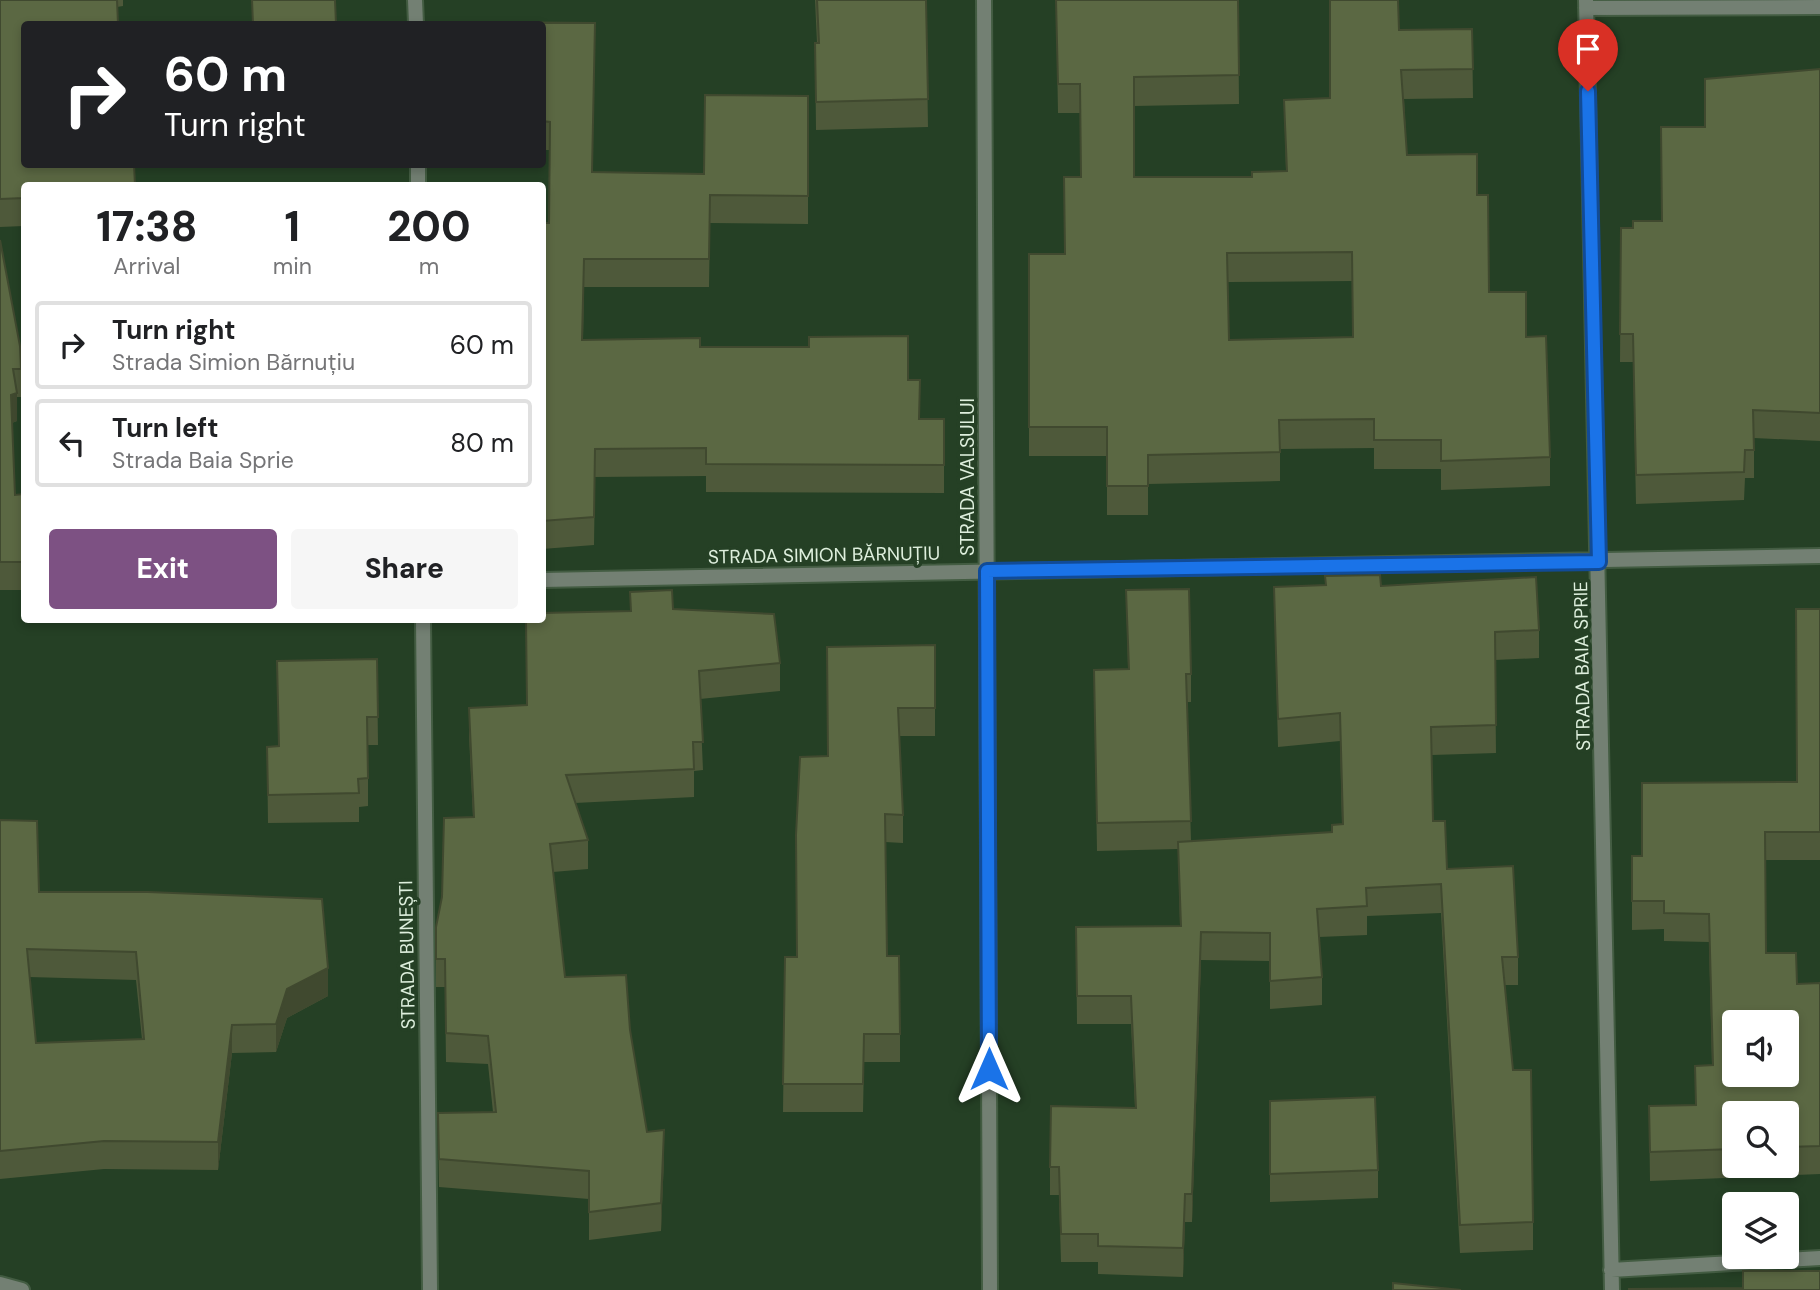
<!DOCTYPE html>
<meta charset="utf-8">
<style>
:root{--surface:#fff;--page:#f6f6f6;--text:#202124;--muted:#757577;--line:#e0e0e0;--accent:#7d5183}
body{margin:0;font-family:"DM Sans",sans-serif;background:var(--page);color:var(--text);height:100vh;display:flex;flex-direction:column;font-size:26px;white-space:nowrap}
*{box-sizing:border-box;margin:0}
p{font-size:23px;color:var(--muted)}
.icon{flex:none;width:38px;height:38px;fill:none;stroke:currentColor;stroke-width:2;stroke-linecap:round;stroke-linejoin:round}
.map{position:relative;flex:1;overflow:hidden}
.sheet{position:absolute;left:21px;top:182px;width:525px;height:441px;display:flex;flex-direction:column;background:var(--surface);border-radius:7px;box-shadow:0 4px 10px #0003}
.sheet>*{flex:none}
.guide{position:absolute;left:21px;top:21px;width:525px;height:147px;border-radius:7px;box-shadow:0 4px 10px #0003;background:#202124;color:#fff;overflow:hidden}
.tools{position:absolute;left:1722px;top:1010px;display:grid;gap:14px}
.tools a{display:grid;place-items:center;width:77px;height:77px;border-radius:7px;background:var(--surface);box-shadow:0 4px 10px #0003;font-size:35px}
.pin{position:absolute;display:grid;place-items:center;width:60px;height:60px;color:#fff;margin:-72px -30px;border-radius:50% 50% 50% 0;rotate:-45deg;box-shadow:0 0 7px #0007}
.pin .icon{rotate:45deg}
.me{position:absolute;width:77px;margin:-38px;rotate:0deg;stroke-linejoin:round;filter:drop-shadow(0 0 5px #0008)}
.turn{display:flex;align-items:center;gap:24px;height:147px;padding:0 28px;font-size:32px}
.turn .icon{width:91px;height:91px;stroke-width:2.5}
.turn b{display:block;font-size:49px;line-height:60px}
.eta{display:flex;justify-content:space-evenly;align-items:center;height:119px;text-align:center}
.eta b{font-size:42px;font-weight:800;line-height:49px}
.primary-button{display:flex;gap:14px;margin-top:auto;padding:14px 28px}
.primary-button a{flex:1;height:80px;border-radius:7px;background:var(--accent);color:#fff;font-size:28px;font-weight:800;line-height:80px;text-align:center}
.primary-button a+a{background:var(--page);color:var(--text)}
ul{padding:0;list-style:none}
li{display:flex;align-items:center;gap:21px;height:88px;margin:0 14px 10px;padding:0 14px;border:4px solid var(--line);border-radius:7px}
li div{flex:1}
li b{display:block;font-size:26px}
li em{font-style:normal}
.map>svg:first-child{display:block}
</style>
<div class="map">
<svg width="1820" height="1290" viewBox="0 0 1820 1290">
<rect width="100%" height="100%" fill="#254025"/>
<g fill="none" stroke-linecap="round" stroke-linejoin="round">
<defs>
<path id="minor" d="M 415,0 L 416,24
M 984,0 L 990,1290
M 1586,0 L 1612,1290
M 1586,8 L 1820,7
M 418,164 L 418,186
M 542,580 L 1820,556
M 423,620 L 430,1290
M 1611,1270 L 1820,1258
M 0,1284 L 22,1290"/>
</defs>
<use href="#minor" stroke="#435c42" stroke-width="18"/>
<use href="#minor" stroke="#738073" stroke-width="14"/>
</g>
<path fill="#4e593a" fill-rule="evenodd" d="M 0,0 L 123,0 L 123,6 L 117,7 L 24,186 L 24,226 L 0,227 Z
M 815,0 L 926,0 L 928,127 L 816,130 L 815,43 L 817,43 Z
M 1056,0 L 1245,0 L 1238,0 L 1239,104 L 1134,106 L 1134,177 L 1252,177 L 1286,171 L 1284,100 L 1330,98 L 1399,30 L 1472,29 L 1473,98 L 1404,99 L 1407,155 L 1477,195 L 1489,292 L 1526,337 L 1550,457 L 1550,486 L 1441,490 L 1441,469 L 1374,469 L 1374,448 L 1280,449 L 1280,481 L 1148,484 L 1148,515 L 1107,515 L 1107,456 L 1029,456 L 1029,254 L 1065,254 L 1080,177 L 1080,113 L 1058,113 ZM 1352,281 L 1353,337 L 1229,340 L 1228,282 Z
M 542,24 L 593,172 L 704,174 L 808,96 L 808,224 L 710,223 L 709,287 L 584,287 L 583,340 L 700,347 L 908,380 L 919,419 L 944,465 L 944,493 L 706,492 L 706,476 L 595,477 L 594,545 L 542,549 L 542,223 L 549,223 L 550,150 L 542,150 Z
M 1820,69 L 1820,441 L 1754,438 L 1754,478 L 1745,478 L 1744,500 L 1636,504 L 1633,362 L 1620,362 L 1621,228 L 1633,228 L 1661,221 L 1705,127 Z
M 0,240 L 21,369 L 21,397 L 17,397 L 17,421 L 12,423 L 15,495 L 24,494 L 24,590 L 0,590 Z
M 1381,586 L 1539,630 L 1539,658 L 1495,660 L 1496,753 L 1432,755 L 1433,821 L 1447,869 L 1518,957 L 1518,985 L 1505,985 L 1513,1070 L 1533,1222 L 1533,1250 L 1460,1253 L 1441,913 L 1367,916 L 1367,935 L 1319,937 L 1322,977 L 1322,1005 L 1270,1009 L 1270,961 L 1201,960 L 1192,1222 L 1185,1222 L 1183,1277 L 1098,1274 L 1098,1262 L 1061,1262 L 1059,1195 L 1050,1195 L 1050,1167 L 1135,1108 L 1131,1024 L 1077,1024 L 1076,927 L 1180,926 L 1178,849 L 1097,851 L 1094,670 L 1128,669 L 1126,590 L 1191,674 L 1191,702 L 1187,702 L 1191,841 L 1332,832 L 1342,824 L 1340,741 L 1278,747 L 1274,587 Z
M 630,592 L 673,609 L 780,663 L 780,691 L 700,699 L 703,770 L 694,771 L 694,797 L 575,803 L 588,840 L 588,869 L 553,872 L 565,977 L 630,1030 L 647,1132 L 664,1158 L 661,1231 L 589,1240 L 589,1199 L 439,1187 L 438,1113 L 493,1112 L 488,1064 L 446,1062 L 445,987 L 436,987 L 436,927 L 473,817 L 469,736 L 469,708 L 526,705 L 630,611 Z
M 1820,609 L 1820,860 L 1765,860 L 1766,953 L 1797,984 L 1820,983 L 1820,1174 L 1650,1181 L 1649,1106 L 1696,1105 L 1695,1066 L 1712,1065 L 1709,942 L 1664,941 L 1664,929 L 1632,930 L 1632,856 L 1642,856 L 1797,782 ZM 1734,1113 L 1787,1113 L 1787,1166 L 1734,1166 Z
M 935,645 L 935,736 L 899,736 L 903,815 L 903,843 L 885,842 L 887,956 L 900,1034 L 900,1062 L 864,1062 L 863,1112 L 783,1112 L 785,957 L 797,957 L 828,756 Z
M 377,659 L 378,745 L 368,745 L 368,806 L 359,807 L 359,822 L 268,823 L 267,747 L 278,746 Z
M 0,820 L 39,892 L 328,996 L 287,1018 L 276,1052 L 232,1053 L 218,1170 L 104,1169 L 0,1179 ZM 29,977 L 136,980 L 142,1039 L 36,1043 Z
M 1270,1101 L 1378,1170 L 1378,1198 L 1270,1202 Z"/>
<path fill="#40492f" d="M 17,393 L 17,421 L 11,423 L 11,395 Z
M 1201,932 L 1201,960 L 1192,1222 L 1192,1194 Z
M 328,968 L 328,996 L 287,1018 L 276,1052 L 276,1024 L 287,989 Z
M 232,1025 L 232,1053 L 218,1170 L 218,1142 Z
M 664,1130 L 664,1158 L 661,1231 L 661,1203 Z
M 1185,1194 L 1185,1222 L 1183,1277 L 1183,1248 Z"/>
<path fill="#5b6843" stroke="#40492f" stroke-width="2" fill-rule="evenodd" d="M 0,0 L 117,0 L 118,24 L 24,24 L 24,164 L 134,164 L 135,186 L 24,186 L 24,198 L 0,199 Z
M 252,0 L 335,0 L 336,24 L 253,24 Z
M 817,0 L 926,0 L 928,99 L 816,102 L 815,43 L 819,43 Z
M 1056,0 L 1238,0 L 1239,75 L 1134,77 L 1134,177 L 1252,177 L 1252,172 L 1287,171 L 1284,100 L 1330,98 L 1330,0 L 1398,0 L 1399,30 L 1472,29 L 1473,69 L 1401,70 L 1407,155 L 1477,154 L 1477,195 L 1488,195 L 1489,292 L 1526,292 L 1526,337 L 1546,336 L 1550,457 L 1441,461 L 1441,440 L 1374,440 L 1374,419 L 1279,420 L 1280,452 L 1148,455 L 1148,486 L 1107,486 L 1107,427 L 1029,427 L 1029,254 L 1065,254 L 1064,177 L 1081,177 L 1080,84 L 1058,84 ZM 1352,252 L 1353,337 L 1229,340 L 1227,253 Z
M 492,22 L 595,23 L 592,172 L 704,174 L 705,95 L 808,96 L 808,196 L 710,195 L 709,259 L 584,259 L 582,340 L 700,338 L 700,347 L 809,347 L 809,337 L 908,336 L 908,380 L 920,380 L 919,419 L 944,419 L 944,465 L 706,464 L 706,448 L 595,449 L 594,517 L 542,521 L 542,223 L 549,223 L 550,122 L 542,121 L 542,24 L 492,24 Z
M 1820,69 L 1820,413 L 1753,410 L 1754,450 L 1745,450 L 1744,472 L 1636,475 L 1633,334 L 1620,334 L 1621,228 L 1633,228 L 1633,221 L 1662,221 L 1661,127 L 1705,127 L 1705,79 Z
M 0,240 L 20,346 L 21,369 L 13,369 L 17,393 L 11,395 L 15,495 L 24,494 L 24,562 L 0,562 Z
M 1380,575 L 1381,586 L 1536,577 L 1539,630 L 1495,632 L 1496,725 L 1431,727 L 1433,821 L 1445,821 L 1447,869 L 1513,866 L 1518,957 L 1502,957 L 1513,1070 L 1531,1070 L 1533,1222 L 1460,1225 L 1441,884 L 1366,888 L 1367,906 L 1317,909 L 1322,977 L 1270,981 L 1270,933 L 1201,932 L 1192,1194 L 1185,1194 L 1183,1248 L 1098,1246 L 1098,1234 L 1061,1234 L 1059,1167 L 1050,1167 L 1051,1106 L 1136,1108 L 1131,996 L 1077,996 L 1076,927 L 1181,926 L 1178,842 L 1332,832 L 1332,825 L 1343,824 L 1340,713 L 1278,719 L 1274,587 L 1326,585 L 1325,576 Z
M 1189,589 L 1191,674 L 1186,674 L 1191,821 L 1097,823 L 1094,670 L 1129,669 L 1126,590 Z
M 672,590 L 673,609 L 774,614 L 780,663 L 699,671 L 703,742 L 693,742 L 694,769 L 566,775 L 588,840 L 550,844 L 565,977 L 626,975 L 630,1030 L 647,1132 L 664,1130 L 661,1203 L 589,1212 L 589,1171 L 439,1159 L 438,1113 L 496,1112 L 488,1036 L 446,1033 L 445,959 L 436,959 L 436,927 L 442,897 L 444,818 L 474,817 L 469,708 L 527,705 L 526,620 L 542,620 L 542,613 L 631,611 L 630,592 Z
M 1796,609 L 1820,609 L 1820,832 L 1765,832 L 1766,953 L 1796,953 L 1797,984 L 1820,983 L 1820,1146 L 1787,1147 L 1787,1113 L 1734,1113 L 1734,1149 L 1650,1152 L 1649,1106 L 1696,1105 L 1695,1066 L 1713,1065 L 1709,914 L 1664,913 L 1664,901 L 1632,901 L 1632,856 L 1642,856 L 1642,783 L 1797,782 ZM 1734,1022 L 1787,1022 L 1787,1074 L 1734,1074 Z
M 935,645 L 935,708 L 898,708 L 903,815 L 885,814 L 887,956 L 899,956 L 900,1034 L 864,1034 L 863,1084 L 783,1084 L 785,957 L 797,957 L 796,835 L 800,757 L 828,756 L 827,647 Z
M 377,659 L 378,717 L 367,717 L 368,778 L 358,779 L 359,793 L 268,795 L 267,747 L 279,746 L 277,661 Z
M 0,820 L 37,821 L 39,892 L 148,892 L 322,899 L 328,968 L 287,989 L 276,1024 L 232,1025 L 218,1142 L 104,1141 L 0,1151 ZM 27,949 L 136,952 L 144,1039 L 36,1043 Z
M 1375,1097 L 1378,1170 L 1270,1174 L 1270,1101 Z
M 1743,1271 L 1820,1271 L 1820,1290 L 1629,1290 L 1629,1289 L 1743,1288 Z
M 1393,1283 L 1461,1290 L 1393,1290 Z"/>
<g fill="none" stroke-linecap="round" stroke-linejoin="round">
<defs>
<path id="route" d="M 989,1069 L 987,571 L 1599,562 L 1588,91"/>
</defs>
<use href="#route" stroke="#114b97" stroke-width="18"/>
<use href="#route" stroke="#1a73e8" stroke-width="12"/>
</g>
<g text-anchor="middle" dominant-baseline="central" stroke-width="7" stroke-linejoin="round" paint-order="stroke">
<g font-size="19" fill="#deefdd" stroke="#254025">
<text transform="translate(967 477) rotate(-90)">STRADA VALSULUI</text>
<text transform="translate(824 555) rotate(-1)">STRADA SIMION BĂRNUȚIU</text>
<text transform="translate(1582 666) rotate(-91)">STRADA BAIA SPRIE</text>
<text transform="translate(407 955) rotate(-91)">STRADA BUNEȘTI</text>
</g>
</g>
</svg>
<div class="tools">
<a><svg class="icon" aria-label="sound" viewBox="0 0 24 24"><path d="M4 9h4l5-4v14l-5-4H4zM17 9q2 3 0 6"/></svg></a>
<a><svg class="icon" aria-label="search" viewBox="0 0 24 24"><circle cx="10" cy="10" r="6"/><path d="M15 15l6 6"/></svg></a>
<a><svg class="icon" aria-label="layers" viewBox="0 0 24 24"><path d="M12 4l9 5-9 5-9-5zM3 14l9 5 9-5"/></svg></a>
</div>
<div class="pin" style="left:1588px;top:91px;background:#d93025"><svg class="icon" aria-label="arrive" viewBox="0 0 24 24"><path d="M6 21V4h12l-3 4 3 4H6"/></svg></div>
<svg class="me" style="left:989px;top:1069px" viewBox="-20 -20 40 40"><path d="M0-17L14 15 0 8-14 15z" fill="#1a73e8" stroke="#fff" stroke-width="4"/></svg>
<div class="guide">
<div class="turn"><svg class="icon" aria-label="right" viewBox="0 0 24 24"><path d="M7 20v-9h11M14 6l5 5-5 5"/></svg><div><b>60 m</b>Turn right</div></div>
</div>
<section class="sheet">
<div class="eta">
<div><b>17:38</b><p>Arrival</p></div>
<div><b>1</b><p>min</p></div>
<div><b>200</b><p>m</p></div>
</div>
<ul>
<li><svg class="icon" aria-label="right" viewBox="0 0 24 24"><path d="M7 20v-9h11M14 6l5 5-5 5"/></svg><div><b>Turn right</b><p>Strada Simion Bărnuțiu</p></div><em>60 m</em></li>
<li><svg class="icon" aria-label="left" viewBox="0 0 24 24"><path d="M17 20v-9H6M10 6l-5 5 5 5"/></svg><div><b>Turn left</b><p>Strada Baia Sprie</p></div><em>80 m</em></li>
</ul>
<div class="primary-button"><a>Exit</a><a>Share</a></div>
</section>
</div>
